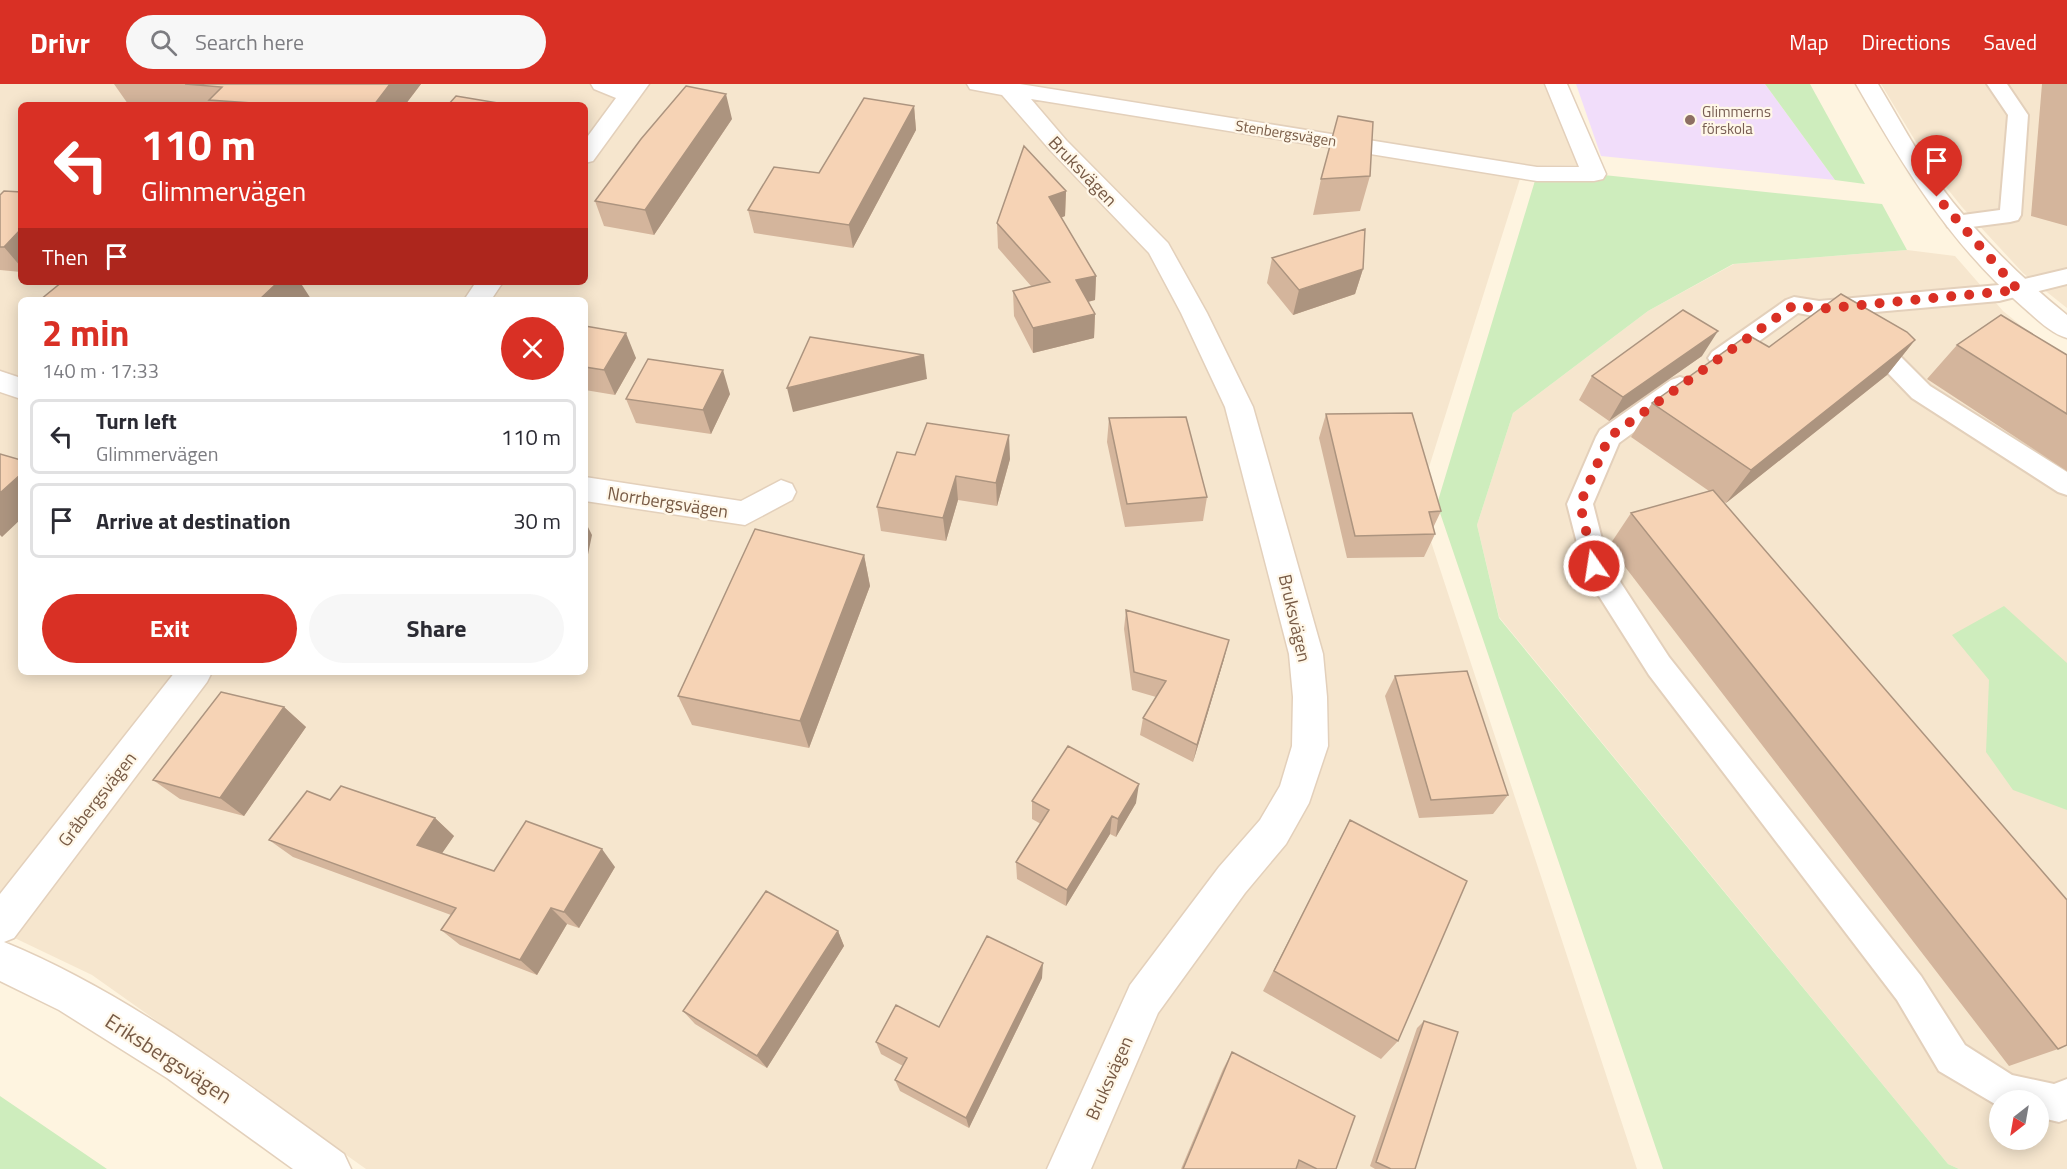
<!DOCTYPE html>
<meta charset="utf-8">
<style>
:root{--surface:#fff;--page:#f7f7f7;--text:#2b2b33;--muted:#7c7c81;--line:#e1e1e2;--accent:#d93025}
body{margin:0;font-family:"Titillium Web",sans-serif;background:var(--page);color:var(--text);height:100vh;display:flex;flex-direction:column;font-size:22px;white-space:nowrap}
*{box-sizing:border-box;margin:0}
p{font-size:20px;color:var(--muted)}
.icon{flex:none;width:33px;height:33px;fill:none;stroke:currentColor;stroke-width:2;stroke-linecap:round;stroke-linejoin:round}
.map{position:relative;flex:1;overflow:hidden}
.drawer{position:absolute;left:18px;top:213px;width:570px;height:378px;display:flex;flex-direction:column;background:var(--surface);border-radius:9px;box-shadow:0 3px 15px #0003}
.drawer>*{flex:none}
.top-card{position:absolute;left:18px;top:18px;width:570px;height:183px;border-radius:9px;box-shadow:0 3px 15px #0003;background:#d93025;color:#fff;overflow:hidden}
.needle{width:39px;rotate:211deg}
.controls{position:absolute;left:1989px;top:1006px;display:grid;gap:12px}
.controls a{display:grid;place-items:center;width:60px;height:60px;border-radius:50%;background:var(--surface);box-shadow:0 3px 15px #0003;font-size:30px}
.pin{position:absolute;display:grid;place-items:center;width:51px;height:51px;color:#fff;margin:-62px -26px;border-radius:50% 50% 50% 0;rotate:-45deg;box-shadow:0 0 6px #0007}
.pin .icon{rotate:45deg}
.me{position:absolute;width:66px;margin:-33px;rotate:347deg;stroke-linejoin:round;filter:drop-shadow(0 0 4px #0008)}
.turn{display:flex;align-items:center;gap:21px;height:126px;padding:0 24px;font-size:27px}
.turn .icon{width:78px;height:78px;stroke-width:2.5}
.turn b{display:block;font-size:42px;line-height:51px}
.then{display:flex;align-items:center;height:57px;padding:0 24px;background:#0003;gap:12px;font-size:22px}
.round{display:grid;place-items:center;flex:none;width:63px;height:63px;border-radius:32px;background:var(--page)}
.summary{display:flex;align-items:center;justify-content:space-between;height:102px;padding:0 24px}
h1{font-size:36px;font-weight:700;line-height:45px;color:var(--accent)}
.action{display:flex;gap:12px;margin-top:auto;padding:12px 24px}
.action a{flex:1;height:69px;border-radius:36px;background:var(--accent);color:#fff;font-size:24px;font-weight:700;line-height:69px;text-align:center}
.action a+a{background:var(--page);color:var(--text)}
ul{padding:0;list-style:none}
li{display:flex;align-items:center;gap:18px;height:75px;margin:0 12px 9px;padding:0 12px;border:3px solid var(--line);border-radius:9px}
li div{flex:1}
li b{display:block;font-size:22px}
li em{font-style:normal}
header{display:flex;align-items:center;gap:36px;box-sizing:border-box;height:84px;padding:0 30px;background:var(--accent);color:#fff}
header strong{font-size:28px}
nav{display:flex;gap:33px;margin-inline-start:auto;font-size:21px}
.search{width:420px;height:54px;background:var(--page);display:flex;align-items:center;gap:15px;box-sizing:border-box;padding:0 21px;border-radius:33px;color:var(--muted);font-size:22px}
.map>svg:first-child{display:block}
</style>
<header>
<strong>Drivr</strong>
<div class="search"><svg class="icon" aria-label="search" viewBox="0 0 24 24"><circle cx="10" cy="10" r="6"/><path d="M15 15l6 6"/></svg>Search here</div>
<nav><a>Map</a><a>Directions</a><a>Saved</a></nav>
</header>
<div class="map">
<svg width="2067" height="1085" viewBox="0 0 2067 1085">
<rect width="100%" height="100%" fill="#fef4e0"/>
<path fill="#f6e6ce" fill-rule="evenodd" d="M 0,0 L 1563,0 L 1582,81 L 1524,82 L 1418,418 L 1637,1085 L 366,1085 L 92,891 L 0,847 ZM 21,21 L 585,21 L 585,198 L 21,198 ZM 21,216 L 585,216 L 585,588 L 21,588 Z
M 1881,0 L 2067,0 L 2067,224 L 2023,189 L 1962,123 L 1934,88 Z
M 1907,166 L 1955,172 L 2003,227 L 2067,279 L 2067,1085 L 1959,1085 L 1948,1080 L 1499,533 L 1477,441 L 1513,329 L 1648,227 L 1734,180 ZM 2000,1017 L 2038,1017 L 2038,1056 L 2000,1056 Z"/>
<path fill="#f1ddfa" d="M 1576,0 L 1765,0 L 1835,96 L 1601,72 Z"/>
<path fill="#ceedbd" d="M 1765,0 L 1810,0 L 1865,100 L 1835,96 Z
M 1537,90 L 1594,90 L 1882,120 L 1907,166 L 1733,180 L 1648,227 L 1513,329 L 1477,441 L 1499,534 L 1948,1080 L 1959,1085 L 1663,1085 L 1437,420 Z
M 2004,522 L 2067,579 L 2067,726 L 2013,706 L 1986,668 L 1989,596 L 1952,551 Z
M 0,1012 L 107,1085 L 0,1085 Z"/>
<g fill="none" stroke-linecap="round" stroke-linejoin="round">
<defs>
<path id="lane" d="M 1987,0 L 2007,0 L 2028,31 L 2021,131 L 2018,136 L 2010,138 L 1956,145 L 1948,143 L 1945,138 L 1948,133 L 2000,126 L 2008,31 Z
M 2067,185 L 2067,200 L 1999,217 L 1819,233 L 1798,229 L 1728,280 L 1720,282 L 1712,280 L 1708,274 L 1712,268 L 1786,216 L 1794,213 L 1819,217 L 1999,201 Z
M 1867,245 L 1875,247 L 1930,302 L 2067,388 L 2067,411 L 2058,408 L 1912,314 L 1859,259 L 1855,253 L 1859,247 Z
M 1680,293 L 1689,296 L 1692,302 L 1689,308 L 1619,359 L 1593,420 L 1608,479 L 1669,573 L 1921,892 L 1965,961 L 2012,991 L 2054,1000 L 2067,995 L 2067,1035 L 2059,1038 L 2038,1033 L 2038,1017 L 2000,1017 L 2000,1023 L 1939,987 L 1897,916 L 1649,591 L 1585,490 L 1567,420 L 1596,353 L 1600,346 L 1671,296 Z"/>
<path id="street" d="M 591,0 L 649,0 L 593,77 L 585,79 L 585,56 L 616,14 L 594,5 Z
M 967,0 L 1020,0 L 1537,83 L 1579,83 L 1545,0 L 1567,0 L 1606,90 L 1603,95 L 1594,97 L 1537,97 L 1031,15 L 1066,56 L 1168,159 L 1207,229 L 1253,323 L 1323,570 L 1327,613 L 1328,662 L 1309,719 L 1286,760 L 1245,809 L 1158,929 L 1091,1085 L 1047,1085 L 1130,901 L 1219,783 L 1260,736 L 1280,702 L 1292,662 L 1293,613 L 1289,570 L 1225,323 L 1181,229 L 1149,169 L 1050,66 L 1002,11 L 970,5 Z
M 1856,0 L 1878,0 C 1898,33 1916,67 1938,99 C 1975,149 2019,192 2067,231 L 2067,254 C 2050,249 2036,234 2023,223 C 1950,160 1903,82 1856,0 Z
M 476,198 L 503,198 L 491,216 L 464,216 Z
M 0,287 L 21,294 L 21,315 L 0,308 Z
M 585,393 L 741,417 L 781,396 L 792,400 L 796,408 L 792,416 L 745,441 L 585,417 Z
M 175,588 L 212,588 L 207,598 L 14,854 L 4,858 C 128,909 236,992 344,1070 L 351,1085 L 293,1085 L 167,994 L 59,926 L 0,897 L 0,810 Z"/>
</defs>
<use href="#lane" stroke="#e3d0bb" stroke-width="4"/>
<use href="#street" stroke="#e3d0bb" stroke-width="3"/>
<use href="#lane" fill="#fff" fill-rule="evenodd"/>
<use href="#street" fill="#fff" fill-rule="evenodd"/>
</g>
<path fill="#d4b59c" d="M 114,0 L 421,0 L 405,21 L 144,21 L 128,20 Z
M 2042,0 L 2067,0 L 2067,142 L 2031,132 Z
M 914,22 L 916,46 L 853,164 L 754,149 L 748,126 L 819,89 Z
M 732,35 L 654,151 L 604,142 L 595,117 Z
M 1370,92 L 1360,127 L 1313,131 L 1321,95 Z
M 1066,107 L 1065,132 L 1061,134 L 1096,192 L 1095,216 L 1088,218 L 1095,230 L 1094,254 L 1033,269 L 1014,232 L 1013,207 L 1031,202 L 998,164 L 997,139 Z
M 21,108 L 21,188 L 0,186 L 0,111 Z
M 1272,174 L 1363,185 L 1355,210 L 1293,231 L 1267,199 Z
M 585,242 L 636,274 L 615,311 L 585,306 Z
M 1915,256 L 1887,291 L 1726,419 L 1723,417 L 2058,965 L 2009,982 L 1609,462 L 1631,429 L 1709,407 L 1631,353 L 1652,319 L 1769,263 Z
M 1957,261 L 2067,271 L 2067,387 L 1927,295 Z
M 1702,272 L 1609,337 L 1579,316 L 1592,292 Z
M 730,310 L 711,350 L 636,339 L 626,315 Z
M 1326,330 L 1441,427 L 1433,444 L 1435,450 L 1424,473 L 1347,474 L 1319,354 Z
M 1109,334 L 1207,413 L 1203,437 L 1125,443 L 1107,358 Z
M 915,371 L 1010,375 L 997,422 L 958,416 L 946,457 L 881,447 L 877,423 Z
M 864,471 L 870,502 L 809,664 L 692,641 L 678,612 Z
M 1126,526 L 1224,575 L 1193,678 L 1140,651 L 1143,634 L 1156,613 L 1132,606 L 1124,545 Z
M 1395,592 L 1508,711 L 1493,730 L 1419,734 L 1385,612 Z
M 284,623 L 306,643 L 244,732 L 180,715 L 153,696 Z
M 330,716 L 435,734 L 454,752 L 442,769 L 494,787 L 615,783 L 579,844 L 567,840 L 537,891 L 460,861 L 441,846 L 451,831 L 293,773 L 269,756 Z
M 1032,717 L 1136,719 L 1116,753 L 1110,750 L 1066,822 L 1017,795 L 1016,778 L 1041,740 L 1032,735 Z
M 1350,736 L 1398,957 L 1381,975 L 1263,907 L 1337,761 Z
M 838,847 L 844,862 L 767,984 L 695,940 L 683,927 Z
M 1042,894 L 969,1044 L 900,1007 L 895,996 L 903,982 L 881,970 L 876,958 L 939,943 Z
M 1424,937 L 1415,1085 L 1375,1085 L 1370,1082 L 1417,944 Z
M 1232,968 L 1336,1085 L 1181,1085 L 1223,985 Z"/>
<path fill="#ac947f" d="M 390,0 L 421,0 L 405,21 L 374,21 Z
M 726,10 L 732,35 L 654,151 L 645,126 Z
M 914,22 L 916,46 L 853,164 L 849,141 Z
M 1066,107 L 1065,132 L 1049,138 L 1049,113 Z
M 21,145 L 21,183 L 4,163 Z
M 1363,185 L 1355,210 L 1293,231 L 1299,206 Z
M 1096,192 L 1095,216 L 1075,221 L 1076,196 Z
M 278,198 L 300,198 L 311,215 L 259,216 Z
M 1095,230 L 1094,254 L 1033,269 L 1033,244 Z
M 1718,247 L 1702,272 L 1609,337 L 1623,313 Z
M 626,249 L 636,274 L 615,311 L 604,286 Z
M 1915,256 L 1887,291 L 1726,419 L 1751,386 Z
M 924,271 L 927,295 L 793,328 L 787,304 Z
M 723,286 L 730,310 L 711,350 L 703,326 Z
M 1009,351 L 1010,375 L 997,422 L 996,399 Z
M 21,390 L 21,435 L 2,453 L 0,451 L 0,409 Z
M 956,392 L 958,416 L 946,457 L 943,434 Z
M 585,437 L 592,451 L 585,485 Z
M 864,471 L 870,502 L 809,664 L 800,637 Z
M 1229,556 L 1224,575 L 1193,678 L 1197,661 Z
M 284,623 L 306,643 L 244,732 L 220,714 Z
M 1139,700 L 1136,719 L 1116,753 L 1118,735 Z
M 1112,732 L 1110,750 L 1066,822 L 1067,806 Z
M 435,734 L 454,752 L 436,778 L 417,761 Z
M 602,765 L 615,783 L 579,844 L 564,828 Z
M 551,824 L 567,840 L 537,891 L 520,876 Z
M 838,847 L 844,862 L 767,984 L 757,972 Z
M 1043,879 L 1042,894 L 969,1044 L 966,1034 Z"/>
<path fill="#f6d3b5" stroke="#ac947f" stroke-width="1.5" d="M 185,0 L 390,0 L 374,21 L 281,21 L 209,16 L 222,3 Z
M 686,2 L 726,10 L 645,126 L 595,117 L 641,55 Z
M 456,12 L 510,21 L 448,21 Z
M 864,14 L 914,22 L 849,141 L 748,126 L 774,83 L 819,89 Z
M 1338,32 L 1373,38 L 1370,92 L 1321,95 Z
M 1024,62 L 1066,107 L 1049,113 L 1096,192 L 1076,196 L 1095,230 L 1033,244 L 1013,207 L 1050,198 L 997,139 Z
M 4,107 L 21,108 L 21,145 L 4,163 L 0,163 L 0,111 Z
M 1365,145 L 1363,185 L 1299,206 L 1272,174 Z
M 62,198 L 278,198 L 259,216 L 40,216 Z
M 1841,210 L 1907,248 L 1915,256 L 1751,386 L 1652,319 L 1748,251 L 1769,263 Z
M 1683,226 L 1718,247 L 1623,313 L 1592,292 Z
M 2001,231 L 2067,271 L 2067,330 L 1957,261 Z
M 585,242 L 626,249 L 604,286 L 585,283 Z
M 810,253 L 924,271 L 787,304 Z
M 648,275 L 723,286 L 703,326 L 626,315 Z
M 1412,329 L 1441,427 L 1429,428 L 1435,450 L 1355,452 L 1326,330 Z
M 1186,333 L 1207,413 L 1127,420 L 1109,334 Z
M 927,339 L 1009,351 L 996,399 L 956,392 L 943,434 L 877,423 L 897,368 L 915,371 Z
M 0,370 L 21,376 L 21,390 L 0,409 Z
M 1713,406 L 2067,816 L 2067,961 L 2058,965 L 1631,429 Z
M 755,445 L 864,471 L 800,637 L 678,612 Z
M 1126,526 L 1229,556 L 1197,661 L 1143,634 L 1166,597 L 1134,588 Z
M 1467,587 L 1508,711 L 1431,716 L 1395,592 Z
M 221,608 L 284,623 L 220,714 L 153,696 Z
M 1068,662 L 1139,700 L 1118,735 L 1112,732 L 1067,806 L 1016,778 L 1049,726 L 1032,717 Z
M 341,702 L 435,734 L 417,761 L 494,787 L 526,737 L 602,765 L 564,828 L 551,824 L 520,876 L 441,846 L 456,824 L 269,756 L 307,707 L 330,716 Z
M 1350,736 L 1467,797 L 1398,957 L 1274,887 Z
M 766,807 L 838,847 L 757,972 L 683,927 Z
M 987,852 L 1043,879 L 966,1034 L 895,996 L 907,974 L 876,958 L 896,921 L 939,943 Z
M 1424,937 L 1458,948 L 1415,1085 L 1391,1085 L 1376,1078 Z
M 1232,968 L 1355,1032 L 1336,1085 L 1317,1085 L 1299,1076 L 1296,1085 L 1183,1085 Z"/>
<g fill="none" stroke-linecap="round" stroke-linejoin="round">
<path stroke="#d93025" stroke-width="10" stroke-dasharray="0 18" d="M 1594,482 L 1580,420 L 1609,353 L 1794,221 L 1819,225 L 2018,206 L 1937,113"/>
</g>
<circle fill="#8d6e63" stroke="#fff7e8" stroke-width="2" cx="1690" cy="36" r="6"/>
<g text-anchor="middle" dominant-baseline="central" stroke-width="4.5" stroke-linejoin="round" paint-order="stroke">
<g font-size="15" fill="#785e54" stroke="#fff7e8" text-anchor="start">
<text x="1702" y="27">Glimmerns<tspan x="1702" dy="17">förskola</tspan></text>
</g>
<g font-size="15" fill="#775a45" stroke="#fff7e8">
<text transform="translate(1286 49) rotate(9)">Stenbergsvägen</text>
</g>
<g font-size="18" fill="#775a45" stroke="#fff7e8">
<text transform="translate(1083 87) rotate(46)">Bruksvägen</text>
<text transform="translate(668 418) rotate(9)">Norrbergsvägen</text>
<text transform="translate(1295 534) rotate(77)">Bruksvägen</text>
<text transform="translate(97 715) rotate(-52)">Gråbergsvägen</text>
<text transform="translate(1109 994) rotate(-66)">Bruksvägen</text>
</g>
<g font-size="21" fill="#775a45" stroke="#fff7e8">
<text transform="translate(169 974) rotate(33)">Eriksbergsvägen</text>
</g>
</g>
</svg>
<div class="controls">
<a><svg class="needle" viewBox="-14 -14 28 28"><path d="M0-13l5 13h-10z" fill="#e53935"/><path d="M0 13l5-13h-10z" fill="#7c7c81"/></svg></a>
</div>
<div class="pin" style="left:1937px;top:113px;background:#d93025"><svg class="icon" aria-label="arrive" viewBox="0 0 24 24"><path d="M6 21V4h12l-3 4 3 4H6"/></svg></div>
<svg class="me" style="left:1594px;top:482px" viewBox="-20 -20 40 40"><circle r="17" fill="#d93025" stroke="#fff" stroke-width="3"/><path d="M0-11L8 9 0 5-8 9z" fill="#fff"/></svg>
<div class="top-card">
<div class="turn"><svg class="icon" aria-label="left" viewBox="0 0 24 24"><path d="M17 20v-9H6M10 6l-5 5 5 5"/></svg><div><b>110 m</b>Glimmervägen</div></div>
<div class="then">Then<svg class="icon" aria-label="arrive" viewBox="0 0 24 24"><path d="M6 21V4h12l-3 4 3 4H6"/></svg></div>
</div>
<section class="drawer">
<div class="summary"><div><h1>2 min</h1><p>140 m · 17:33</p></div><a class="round" style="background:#d93025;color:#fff"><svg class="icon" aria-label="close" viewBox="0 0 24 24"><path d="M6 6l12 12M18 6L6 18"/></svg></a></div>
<ul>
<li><svg class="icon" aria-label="left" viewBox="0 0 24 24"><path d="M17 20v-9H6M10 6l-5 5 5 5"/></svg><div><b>Turn left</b><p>Glimmervägen</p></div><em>110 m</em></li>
<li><svg class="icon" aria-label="arrive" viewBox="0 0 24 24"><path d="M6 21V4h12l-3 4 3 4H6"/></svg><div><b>Arrive at destination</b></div><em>30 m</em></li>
</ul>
<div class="action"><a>Exit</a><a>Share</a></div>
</section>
</div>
